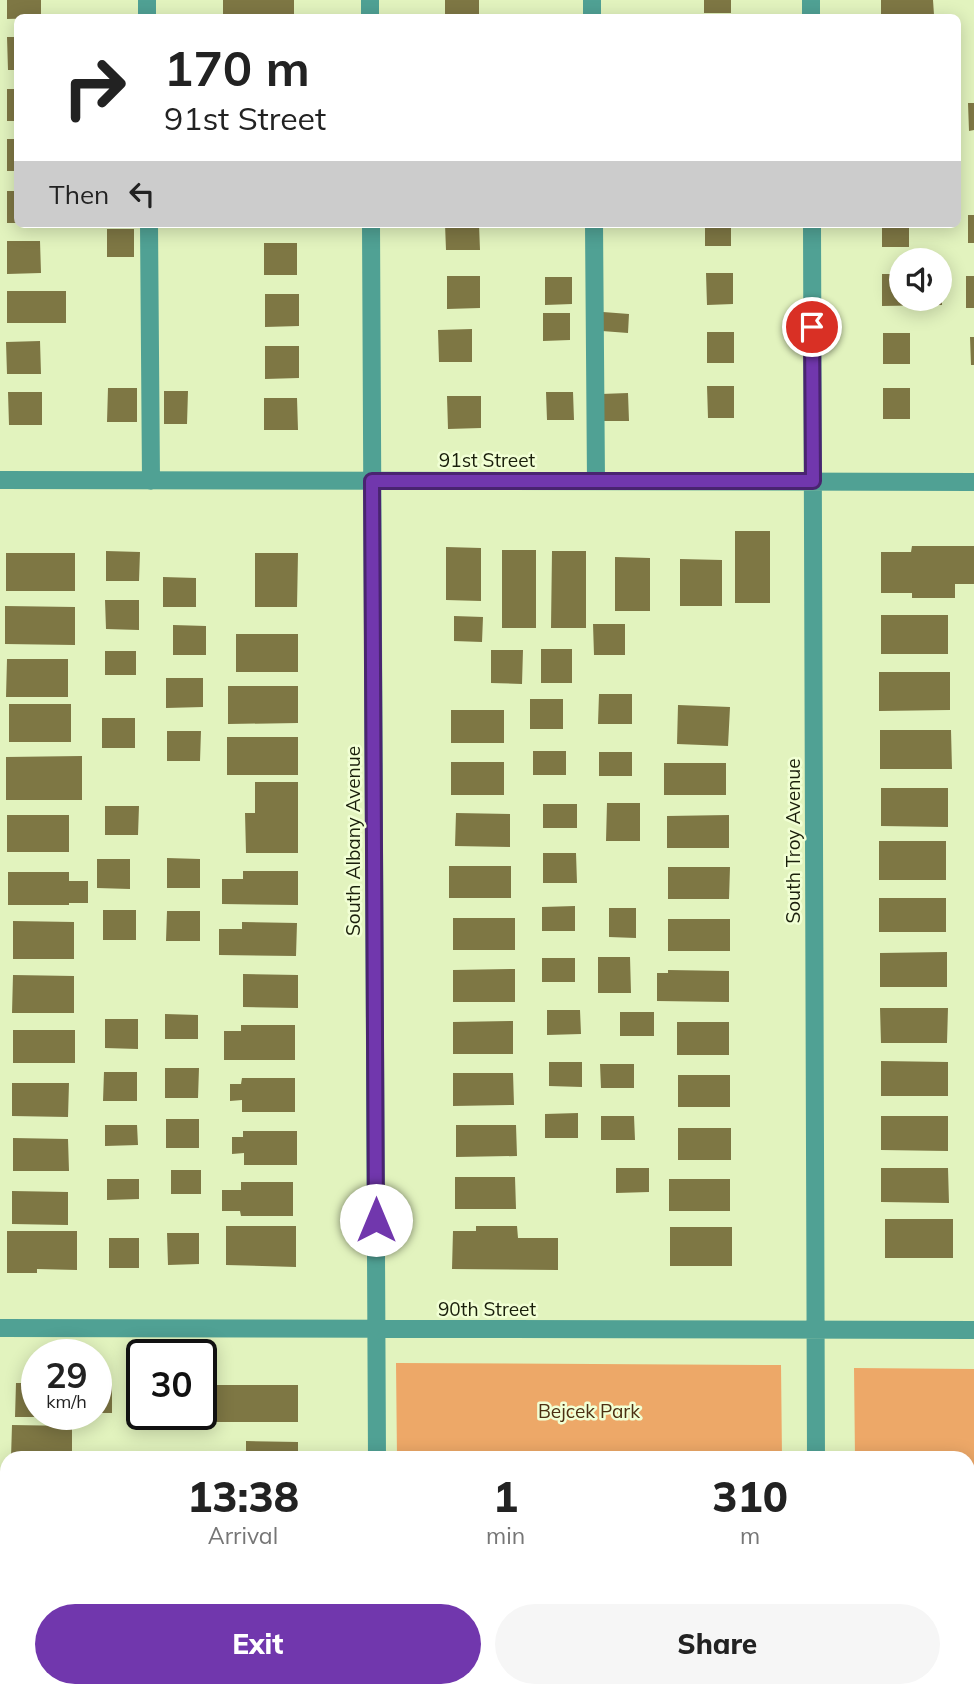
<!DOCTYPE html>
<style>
:root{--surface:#fff;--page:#f6f6f6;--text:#222;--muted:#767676;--accent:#7137ad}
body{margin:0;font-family:Mulish,sans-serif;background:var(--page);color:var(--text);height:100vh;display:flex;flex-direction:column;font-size:26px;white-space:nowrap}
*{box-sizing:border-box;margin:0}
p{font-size:23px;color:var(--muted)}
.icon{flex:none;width:38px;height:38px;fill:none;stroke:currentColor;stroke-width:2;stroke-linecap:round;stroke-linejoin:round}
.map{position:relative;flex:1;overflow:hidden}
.drawer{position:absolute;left:0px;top:1451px;width:975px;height:247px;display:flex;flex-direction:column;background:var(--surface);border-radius:21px 21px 0 0;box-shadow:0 4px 18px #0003}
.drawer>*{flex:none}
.hud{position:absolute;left:14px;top:14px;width:947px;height:214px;border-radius:10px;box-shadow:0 4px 18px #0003;background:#fff;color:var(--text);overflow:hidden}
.tools{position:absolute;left:889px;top:248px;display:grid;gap:14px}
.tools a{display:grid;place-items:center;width:63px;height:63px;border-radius:50%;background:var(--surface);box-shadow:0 4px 18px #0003;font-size:35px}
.speed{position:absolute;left:21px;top:1339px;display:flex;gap:14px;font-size:35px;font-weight:700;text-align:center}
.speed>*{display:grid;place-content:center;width:91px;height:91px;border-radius:50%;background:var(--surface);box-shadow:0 4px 18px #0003;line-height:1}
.speed small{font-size:18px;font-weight:400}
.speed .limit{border:4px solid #111;border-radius:10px;background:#fff;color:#111}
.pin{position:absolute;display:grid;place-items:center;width:60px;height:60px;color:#fff;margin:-30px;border:4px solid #fff;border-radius:50%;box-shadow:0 2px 7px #0007}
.me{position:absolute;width:77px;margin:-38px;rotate:0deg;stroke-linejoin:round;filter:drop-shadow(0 0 5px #0008)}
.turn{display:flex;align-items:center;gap:24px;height:147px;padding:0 35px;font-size:32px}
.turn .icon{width:91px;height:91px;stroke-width:2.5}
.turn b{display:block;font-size:49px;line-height:60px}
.then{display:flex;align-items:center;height:66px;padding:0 35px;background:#0003;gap:14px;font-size:26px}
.eta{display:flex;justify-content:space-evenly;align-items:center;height:119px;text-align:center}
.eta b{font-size:42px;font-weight:800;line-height:49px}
.primary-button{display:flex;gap:14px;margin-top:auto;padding:14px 35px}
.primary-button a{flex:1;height:80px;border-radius:42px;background:var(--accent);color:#fff;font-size:28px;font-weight:800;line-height:80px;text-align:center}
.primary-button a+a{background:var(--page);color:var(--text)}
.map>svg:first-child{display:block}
</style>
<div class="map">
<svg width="974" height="1697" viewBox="0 0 974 1697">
<rect width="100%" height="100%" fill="#e2f3be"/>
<path fill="#eda868" d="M 396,1363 L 781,1365 L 782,1458 L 397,1458 Z
M 854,1368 L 974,1369 L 974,1697 L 858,1697 L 858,1691 L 968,1690 L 968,1458 L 855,1458 Z
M 784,1691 L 784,1697 L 399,1697 L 399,1691 Z"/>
<path fill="#7e7744" d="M 7,0 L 41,0 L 41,18 L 7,19 Z
M 223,0 L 294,0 L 294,17 L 223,16 Z
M 445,0 L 479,0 L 479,15 L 445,15 Z
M 704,0 L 731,0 L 731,13 L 704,13 Z
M 881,0 L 933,0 L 934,15 L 881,15 Z
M 7,37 L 18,37 L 18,70 L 8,70 Z
M 7,89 L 18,89 L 18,121 L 7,121 Z
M 968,103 L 974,103 L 974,130 L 969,131 Z
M 7,139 L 18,139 L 18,171 L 7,171 Z
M 7,191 L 18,191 L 18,223 L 7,223 Z
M 968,215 L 974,215 L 974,243 L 968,243 Z
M 445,224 L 479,224 L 480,250 L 446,250 Z
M 705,224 L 731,224 L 731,246 L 705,246 Z
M 882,224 L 909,224 L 909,247 L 882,247 Z
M 107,229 L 134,229 L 134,257 L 107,257 Z
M 7,241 L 40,241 L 41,273 L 7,274 Z
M 264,243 L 297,243 L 297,275 L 264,275 Z
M 706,273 L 733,273 L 733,304 L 707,305 Z
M 882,274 L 901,274 L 901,299 L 942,299 L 942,305 L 882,306 Z
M 447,276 L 480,276 L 480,308 L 447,309 Z
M 966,276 L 974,276 L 974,308 L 966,308 Z
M 545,277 L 572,277 L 572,304 L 545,305 Z
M 7,291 L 66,291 L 66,323 L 7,323 Z
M 265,294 L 299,294 L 299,326 L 265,327 Z
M 603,312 L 629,314 L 628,333 L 602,331 Z
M 543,313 L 570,313 L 570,340 L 543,341 Z
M 472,329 L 472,362 L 439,362 L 438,330 Z
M 707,332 L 734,332 L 734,363 L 707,363 Z
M 883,333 L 910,333 L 910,364 L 883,364 Z
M 970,337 L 974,337 L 974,365 L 971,365 Z
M 40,341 L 41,374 L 7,374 L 6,342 Z
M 265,346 L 299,346 L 299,378 L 265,379 Z
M 707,386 L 734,386 L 734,418 L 708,418 Z
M 108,388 L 137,388 L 137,422 L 107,422 Z
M 883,388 L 910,388 L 910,419 L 883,419 Z
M 164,391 L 188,391 L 187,424 L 164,424 Z
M 8,392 L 42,392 L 42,425 L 9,425 Z
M 546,392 L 573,392 L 574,420 L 547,420 Z
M 628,393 L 629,421 L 602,421 L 601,394 Z
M 447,396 L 481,396 L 481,428 L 448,429 Z
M 264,398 L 297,398 L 298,430 L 264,430 Z
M 735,531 L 770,531 L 770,603 L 735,603 Z
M 912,546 L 974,546 L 974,584 L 955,584 L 955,598 L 912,598 L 912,593 L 881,593 L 881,552 L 911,552 Z
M 446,547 L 481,548 L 481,601 L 446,600 Z
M 502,550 L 536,550 L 536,628 L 502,628 Z
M 106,551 L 140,552 L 139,581 L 106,581 Z
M 552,551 L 586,551 L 586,628 L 551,628 Z
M 6,553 L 75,553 L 75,591 L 6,591 Z
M 255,553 L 298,553 L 297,607 L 255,607 Z
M 615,557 L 650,558 L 650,611 L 615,611 Z
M 680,559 L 722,560 L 722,606 L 680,606 Z
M 163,577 L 196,578 L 196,607 L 163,607 Z
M 105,600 L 139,600 L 139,630 L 106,629 Z
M 5,606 L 75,607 L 75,645 L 5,644 Z
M 881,615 L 948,615 L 948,654 L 881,654 Z
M 454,616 L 483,617 L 482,642 L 454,641 Z
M 593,624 L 625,624 L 625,655 L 594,655 Z
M 173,625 L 206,626 L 206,655 L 173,655 Z
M 236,634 L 298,634 L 298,672 L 236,672 Z
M 541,649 L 572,649 L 572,683 L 541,683 Z
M 491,650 L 523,650 L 522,684 L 491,683 Z
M 105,651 L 136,651 L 136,675 L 105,675 Z
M 7,659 L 68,659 L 68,697 L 6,697 Z
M 879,672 L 950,672 L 950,710 L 879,711 Z
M 166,678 L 203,678 L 203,707 L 166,708 Z
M 228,686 L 298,686 L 298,723 L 228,724 Z
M 599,694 L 632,694 L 632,724 L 598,724 Z
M 530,699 L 563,699 L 563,729 L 530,729 Z
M 9,704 L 71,704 L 71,742 L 9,742 Z
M 678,705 L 730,707 L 728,746 L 677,744 Z
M 451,710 L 504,710 L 504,743 L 451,743 Z
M 102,718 L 135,718 L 135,748 L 102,748 Z
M 880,730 L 951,730 L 952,769 L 880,769 Z
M 167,731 L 201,731 L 200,761 L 167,761 Z
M 227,737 L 298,737 L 298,775 L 227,775 Z
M 533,751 L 566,751 L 566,775 L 533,775 Z
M 599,752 L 632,752 L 632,776 L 599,776 Z
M 82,756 L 82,800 L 6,800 L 6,757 Z
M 451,762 L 504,762 L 504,795 L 451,795 Z
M 664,763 L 726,763 L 726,795 L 664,795 Z
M 255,782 L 298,782 L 298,853 L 246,853 L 245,813 L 255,813 Z
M 881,788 L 948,788 L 948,827 L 881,826 Z
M 607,803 L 640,803 L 640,841 L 606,841 Z
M 543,804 L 577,804 L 577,828 L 543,828 Z
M 105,806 L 139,806 L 138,835 L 105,835 Z
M 456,813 L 510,814 L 510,847 L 455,846 Z
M 7,815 L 69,815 L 69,852 L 7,852 Z
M 729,815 L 729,848 L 667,848 L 667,816 Z
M 879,841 L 946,841 L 946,880 L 879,880 Z
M 543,853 L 576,853 L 577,883 L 543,883 Z
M 167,858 L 200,859 L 200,888 L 167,888 Z
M 97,859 L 130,859 L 130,889 L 97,888 Z
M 449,866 L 511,866 L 511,898 L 449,898 Z
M 668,867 L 730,867 L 729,899 L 668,899 Z
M 243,871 L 298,871 L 298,905 L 222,904 L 222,879 L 243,879 Z
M 8,872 L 69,872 L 69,881 L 88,881 L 88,903 L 69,903 L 69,905 L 8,905 Z
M 879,898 L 946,898 L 946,932 L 879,932 Z
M 575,906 L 575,931 L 542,931 L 542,907 Z
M 609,908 L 636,908 L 636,938 L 609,937 Z
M 103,910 L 136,910 L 136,940 L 103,940 Z
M 167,911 L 200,911 L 200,941 L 166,941 Z
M 453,918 L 515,918 L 515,950 L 453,950 Z
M 668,919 L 730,919 L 730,951 L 668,951 Z
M 13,921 L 74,922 L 74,959 L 13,959 Z
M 242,922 L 297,923 L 296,956 L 219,955 L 219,929 L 242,929 Z
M 947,952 L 947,987 L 880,987 L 880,953 Z
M 598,957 L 630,957 L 631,993 L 598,993 Z
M 542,958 L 575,958 L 575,982 L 542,982 Z
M 515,969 L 515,1002 L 453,1002 L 453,970 Z
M 668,970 L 729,971 L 729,1002 L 657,1001 L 657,973 L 668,973 Z
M 243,974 L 298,975 L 298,1008 L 243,1007 Z
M 13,975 L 74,976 L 74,1013 L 12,1013 Z
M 880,1008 L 948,1008 L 947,1043 L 881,1043 Z
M 547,1010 L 580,1010 L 581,1034 L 547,1035 Z
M 620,1012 L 654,1012 L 654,1036 L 620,1036 Z
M 165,1014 L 198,1015 L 198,1039 L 165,1039 Z
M 105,1019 L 138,1019 L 138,1049 L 105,1048 Z
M 513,1021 L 513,1054 L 453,1054 L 453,1022 Z
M 677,1022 L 729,1022 L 729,1055 L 677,1055 Z
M 241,1025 L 295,1025 L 295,1060 L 224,1060 L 224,1031 L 241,1031 Z
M 13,1030 L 75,1030 L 75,1063 L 13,1063 Z
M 881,1061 L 948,1062 L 948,1096 L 881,1096 Z
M 549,1062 L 582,1062 L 582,1087 L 549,1086 Z
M 600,1064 L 634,1064 L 634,1088 L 601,1088 Z
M 165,1068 L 199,1068 L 198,1098 L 165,1098 Z
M 104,1072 L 137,1072 L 137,1101 L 103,1101 Z
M 453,1073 L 513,1073 L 514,1105 L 453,1106 Z
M 678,1075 L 730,1075 L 730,1107 L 678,1107 Z
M 242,1078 L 295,1078 L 295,1112 L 242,1112 L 242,1100 L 230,1101 L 230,1084 L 241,1084 Z
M 12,1083 L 69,1083 L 68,1117 L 12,1116 Z
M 578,1113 L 578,1138 L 545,1138 L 545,1114 Z
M 601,1116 L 634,1116 L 635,1140 L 601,1140 Z
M 881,1116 L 948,1116 L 948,1151 L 881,1150 Z
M 166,1119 L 199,1119 L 199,1148 L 166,1148 Z
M 105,1125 L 137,1125 L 138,1145 L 105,1146 Z
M 456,1125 L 516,1125 L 517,1156 L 456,1157 Z
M 678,1128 L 731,1128 L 731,1160 L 678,1160 Z
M 243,1131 L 297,1131 L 297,1165 L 244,1165 L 244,1153 L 232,1154 L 232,1137 L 243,1137 Z
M 13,1138 L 68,1139 L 69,1171 L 13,1171 Z
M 616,1168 L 649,1168 L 649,1192 L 616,1193 Z
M 881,1168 L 948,1168 L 949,1203 L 881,1202 Z
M 171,1170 L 201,1170 L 201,1194 L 171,1194 Z
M 455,1177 L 515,1177 L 516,1209 L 455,1209 Z
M 107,1179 L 139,1179 L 139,1199 L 107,1200 Z
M 669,1179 L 730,1179 L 730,1211 L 669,1211 Z
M 241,1182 L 293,1182 L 293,1216 L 241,1216 L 240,1211 L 222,1211 L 222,1190 L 241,1190 Z
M 12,1191 L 68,1192 L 68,1225 L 12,1224 Z
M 885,1219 L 953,1219 L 953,1258 L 885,1258 Z
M 226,1226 L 296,1226 L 296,1267 L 226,1265 Z
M 476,1226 L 517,1226 L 518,1238 L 558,1238 L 558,1270 L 452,1269 L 453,1231 L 476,1231 Z
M 670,1227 L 732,1227 L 732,1266 L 670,1266 Z
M 7,1231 L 77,1231 L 77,1270 L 37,1269 L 37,1273 L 7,1273 Z
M 167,1233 L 199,1233 L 199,1264 L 168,1265 Z
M 109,1238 L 139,1238 L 139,1268 L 109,1268 Z
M 16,1383 L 37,1383 L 37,1414 L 65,1414 L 65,1417 L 15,1417 Z
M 96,1384 L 112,1384 L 112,1413 L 96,1413 Z
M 201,1385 L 298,1385 L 298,1422 L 200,1422 Z
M 12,1425 L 72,1426 L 72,1458 L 11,1458 Z
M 246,1441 L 298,1442 L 298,1458 L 246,1458 Z
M 245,1690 L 301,1690 L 301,1695 L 246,1695 Z"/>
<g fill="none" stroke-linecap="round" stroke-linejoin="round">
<path stroke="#50a194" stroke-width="18" d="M 147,0 L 147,18
M 370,0 L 370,18
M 592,0 L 592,18
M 811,0 L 811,18
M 149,224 L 151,481
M 371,224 L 377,1458
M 594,224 L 596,481
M 812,224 L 816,1458
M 0,480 L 974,482
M 0,1328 L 974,1330
M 378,1690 L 378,1697
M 817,1690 L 817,1697"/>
</g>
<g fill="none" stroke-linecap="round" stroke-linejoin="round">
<defs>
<path id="route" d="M 376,1220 L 372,481 L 813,481 L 812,327"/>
</defs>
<use href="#route" stroke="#492470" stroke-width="18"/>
<use href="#route" stroke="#7137ad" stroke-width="12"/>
</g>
<g text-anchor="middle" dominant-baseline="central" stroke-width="5" stroke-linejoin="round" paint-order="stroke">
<g font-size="19" fill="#1a1f0b" stroke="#f1ffd4">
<text x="487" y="460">91st Street</text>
<text transform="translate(353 841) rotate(-90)">South Albany Avenue</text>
<text transform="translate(793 841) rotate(-90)">South Troy Avenue</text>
<text x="487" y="1309">90th Street</text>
</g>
<g font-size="19" fill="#4c2f12" stroke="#f1ffd4">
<text x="589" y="1411">Bejcek Park</text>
</g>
</g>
</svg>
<div class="tools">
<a><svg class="icon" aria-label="sound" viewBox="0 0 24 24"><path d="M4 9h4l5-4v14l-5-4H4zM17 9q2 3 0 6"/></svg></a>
</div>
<div class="speed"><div>29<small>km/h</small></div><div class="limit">30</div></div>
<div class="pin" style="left:812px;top:327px;background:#d93025"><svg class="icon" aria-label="arrive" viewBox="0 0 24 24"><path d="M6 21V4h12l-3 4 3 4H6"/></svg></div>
<svg class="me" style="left:376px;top:1220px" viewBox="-20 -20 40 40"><circle r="19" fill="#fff"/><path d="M0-13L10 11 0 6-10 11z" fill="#7137ad"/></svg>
<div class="hud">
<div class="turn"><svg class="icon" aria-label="right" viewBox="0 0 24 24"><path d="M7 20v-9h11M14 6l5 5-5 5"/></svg><div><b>170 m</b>91st Street</div></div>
<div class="then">Then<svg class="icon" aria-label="left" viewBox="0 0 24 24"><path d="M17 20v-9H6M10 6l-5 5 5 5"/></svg></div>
</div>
<section class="drawer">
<div class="eta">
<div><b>13:38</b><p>Arrival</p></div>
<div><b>1</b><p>min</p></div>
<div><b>310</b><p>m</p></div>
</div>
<div class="primary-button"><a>Exit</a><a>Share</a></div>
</section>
</div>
